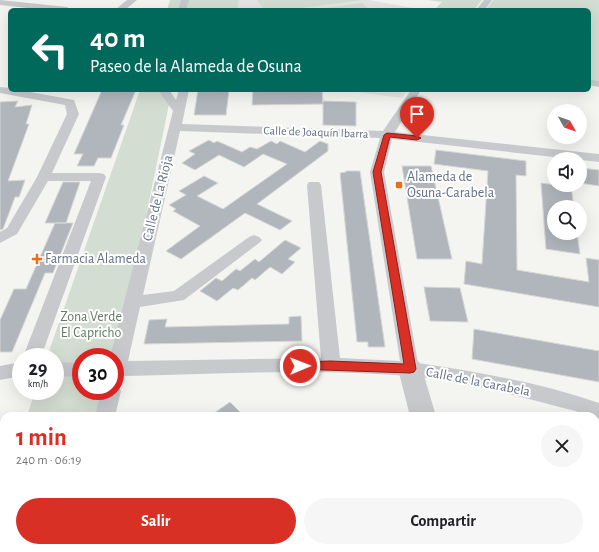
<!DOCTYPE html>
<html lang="es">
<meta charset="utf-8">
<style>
:root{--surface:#fff;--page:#f6f6f6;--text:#202124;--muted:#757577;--accent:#d93025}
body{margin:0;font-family:"Alegreya Sans",sans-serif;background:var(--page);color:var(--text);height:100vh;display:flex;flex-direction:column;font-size:15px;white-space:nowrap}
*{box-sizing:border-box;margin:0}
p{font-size:13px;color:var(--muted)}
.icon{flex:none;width:22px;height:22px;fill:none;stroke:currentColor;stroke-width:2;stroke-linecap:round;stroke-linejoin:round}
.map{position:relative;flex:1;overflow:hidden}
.panel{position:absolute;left:0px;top:412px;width:599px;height:140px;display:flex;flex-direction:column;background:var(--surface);border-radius:12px 12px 0 0;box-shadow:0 4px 16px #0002}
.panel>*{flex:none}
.hud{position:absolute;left:8px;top:8px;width:583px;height:84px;border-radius:6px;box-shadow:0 4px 16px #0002;background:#00695c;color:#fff;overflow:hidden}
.needle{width:26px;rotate:130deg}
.buttons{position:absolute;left:547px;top:104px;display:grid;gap:8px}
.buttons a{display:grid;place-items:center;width:40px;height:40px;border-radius:50%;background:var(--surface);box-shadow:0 4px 16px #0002;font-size:20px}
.speed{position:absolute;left:12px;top:348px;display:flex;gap:8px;font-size:20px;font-weight:700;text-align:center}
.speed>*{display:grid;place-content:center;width:52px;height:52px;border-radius:50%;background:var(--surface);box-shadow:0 4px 16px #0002;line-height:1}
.speed small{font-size:10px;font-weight:400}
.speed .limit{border:6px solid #d22;background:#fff;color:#111}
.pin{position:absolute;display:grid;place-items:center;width:34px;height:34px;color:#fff;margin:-41px -17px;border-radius:50% 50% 50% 0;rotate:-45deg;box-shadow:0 0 4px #0007}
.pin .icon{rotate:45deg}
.me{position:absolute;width:44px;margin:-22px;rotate:89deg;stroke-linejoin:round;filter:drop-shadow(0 0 3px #0008)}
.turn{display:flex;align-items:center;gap:14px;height:84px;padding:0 16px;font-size:18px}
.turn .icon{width:52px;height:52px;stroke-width:2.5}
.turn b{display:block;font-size:28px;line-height:34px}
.round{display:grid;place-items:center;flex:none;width:42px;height:42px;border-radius:21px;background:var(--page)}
.overview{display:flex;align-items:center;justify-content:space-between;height:68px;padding:0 16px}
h1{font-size:24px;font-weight:700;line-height:30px;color:var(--accent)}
.action{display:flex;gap:8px;margin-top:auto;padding:8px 16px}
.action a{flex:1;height:46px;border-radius:24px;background:var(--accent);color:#fff;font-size:16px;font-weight:700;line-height:46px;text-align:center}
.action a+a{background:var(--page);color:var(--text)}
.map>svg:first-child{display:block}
</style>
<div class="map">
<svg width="599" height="552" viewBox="0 0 599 552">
<rect width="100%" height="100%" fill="#f4f5f0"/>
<path fill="#e5e5e4" d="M 239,0 L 369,0 L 424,10 L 238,10 Z
M 342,90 L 407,90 L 402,98 Z"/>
<path fill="#d4ddd1" d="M 170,0 L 239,0 L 238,10 L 167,10 Z
M 257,0 L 363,0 L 286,10 L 264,10 Z
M 428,0 L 482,0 L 474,10 L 439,10 L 435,9 L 442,2 Z
M 493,0 L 599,0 L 599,81 L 589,79 L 589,10 L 486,10 Z
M 362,3 L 370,10 L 327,10 L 325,8 Z
M 140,90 L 172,90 L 115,366 L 115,357 L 81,357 L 81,391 L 110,391 L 105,416 L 27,416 L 35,391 L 55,391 L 55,357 L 47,357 Z
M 4,481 L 4,548 L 77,548 L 76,552 L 0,552 L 0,493 Z"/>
<path fill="#b1b6bd" stroke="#d6d6d3" d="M 102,90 L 136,90 L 121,125 L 124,125 L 111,158 L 98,158 L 94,166 L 77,166 L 83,154 L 74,154 Z
M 198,90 L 229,90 L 226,115 L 194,115 Z
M 253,90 L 322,90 L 323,103 L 323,101 L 356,102 L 356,126 L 323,125 L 323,104 L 252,105 Z
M 18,101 L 15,107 L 32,105 L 26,124 L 29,124 L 8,181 L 25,180 L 19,197 L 15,197 L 3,229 L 0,230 L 0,102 Z
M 209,140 L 214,143 L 217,141 L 242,152 L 250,147 L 257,149 L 271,141 L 277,144 L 280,141 L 305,152 L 320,141 L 328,144 L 328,151 L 257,204 L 292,221 L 280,230 L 245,213 L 181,259 L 166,251 L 200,226 L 173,211 L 176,209 L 169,205 L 186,195 L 179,191 L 204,176 L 218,183 L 197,196 L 223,209 L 287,164 L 263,154 L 244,167 L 219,155 L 195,170 L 182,163 L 195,154 L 189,151 Z
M 436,150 L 526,161 L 526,176 L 516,175 L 517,270 L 589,282 L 586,258 L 599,260 L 599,307 L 464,284 L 466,261 L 482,264 L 488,171 L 434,164 Z
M 402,166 L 431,166 L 452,259 L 417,259 Z
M 580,168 L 599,170 L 599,186 L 580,183 Z
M 346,171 L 360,171 L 385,347 L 368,347 L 368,342 L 357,342 L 340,173 L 346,172 Z
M 63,182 L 80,182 L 66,223 L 45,223 Z
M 541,183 L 571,187 L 574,207 L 554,207 L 554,233 L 577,233 L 580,254 L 546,249 Z
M 55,223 L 73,223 L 53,273 L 45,273 L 12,352 L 0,352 L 0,320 L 14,289 L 26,289 Z
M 285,240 L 301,248 L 288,259 L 295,262 L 282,274 L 270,267 L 255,280 L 252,278 L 238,290 L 233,288 L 217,301 L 200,291 L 216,278 L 222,281 L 236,269 L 240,271 L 255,259 L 259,262 Z
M 424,287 L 460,288 L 468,322 L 430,321 Z
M 301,316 L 302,341 L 144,344 L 149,320 L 167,319 L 165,327 L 289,324 L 289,317 Z
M 474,329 L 599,351 L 599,382 L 472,359 Z
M 230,402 L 244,416 L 210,416 Z"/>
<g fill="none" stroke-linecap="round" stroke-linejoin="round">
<path fill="#c7c9cd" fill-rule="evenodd" d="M 0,0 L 67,7 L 71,10 L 45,10 L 0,5 Z
M 127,0 L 137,0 L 125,10 L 115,10 Z
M 181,0 L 189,0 L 186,10 L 178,10 Z
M 484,0 L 492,0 L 485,10 L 476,10 Z
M 589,79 L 599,81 L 599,87 L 589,85 Z
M 0,87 L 10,88 L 10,90 L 19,90 L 74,100 L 79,114 L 52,173 L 99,173 L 104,174 L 106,177 L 41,357 L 23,357 L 91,181 L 48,181 L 17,234 L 0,243 L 0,232 L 7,228 L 37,177 L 67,114 L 65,105 L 0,93 Z
M 158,90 L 169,90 L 176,100 L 179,90 L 189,90 L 182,124 L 383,131 L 411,90 L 421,90 L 395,132 L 599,154 L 599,162 L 392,139 L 384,172 L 418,363 C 479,372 541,383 599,403 L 599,419 L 595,418 L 595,416 L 590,416 L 575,411 C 521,397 466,381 409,376 C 315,368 219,374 124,376 L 122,381 L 115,383 L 115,357 L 110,357 L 173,111 ZM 180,131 L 380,138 L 370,172 L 400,361 L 340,358 L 321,185 L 319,182 L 309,182 L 307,185 L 321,358 L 128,361 L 140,307 L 184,300 L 259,243 L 262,240 L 259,237 L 254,235 L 249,237 L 174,291 L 143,295 Z
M 21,362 L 21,376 L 0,380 L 0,366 Z
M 55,362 L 81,363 L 81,377 L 55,376 Z
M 115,385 L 118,385 L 121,391 L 115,416 L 95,416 L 101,391 L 115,391 Z
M 60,548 L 84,548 L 83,552 L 59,552 Z"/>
<path fill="#c7c9cd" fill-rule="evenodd" d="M 410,359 L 419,362 L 422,369 L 436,416 L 410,416 L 398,369 L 401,362 Z
M 446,548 L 476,548 L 477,552 L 447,552 Z"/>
</g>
<path fill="#d93025" stroke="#8d1f18" d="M 387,133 L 417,136 L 421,138 L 417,140 L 390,137 L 381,172 L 416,369 L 414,372 L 410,373 L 296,369 L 295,366 L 296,363 L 300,362 L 330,361 L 404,364 L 373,172 L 384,135 Z"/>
<g fill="#ef6b17" stroke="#fff" stroke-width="1.5">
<rect x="395" y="181" width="8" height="8" rx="2"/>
<path d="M35 253h4v4h4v4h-4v4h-4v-4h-4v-4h4z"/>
</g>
<g text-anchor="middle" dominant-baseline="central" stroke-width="4" stroke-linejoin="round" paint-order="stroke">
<g font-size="12" fill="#626f84" stroke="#fff">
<text transform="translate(316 132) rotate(2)">Calle de Joaquín Ibarra</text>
</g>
<g font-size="14" fill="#626f84" stroke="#fff" text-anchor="start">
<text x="407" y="177">Alameda de<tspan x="407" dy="16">Osuna-Carabela</tspan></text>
<text x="45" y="259">Farmacia Alameda</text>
</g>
<g font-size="14" fill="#626f84" stroke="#fff">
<text transform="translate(158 198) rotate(-76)">Calle de La Rioja</text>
<text transform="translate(478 382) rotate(11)">Calle de la Carabela</text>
</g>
<g font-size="14" fill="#627b61" stroke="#fff">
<text x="91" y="317">Zona Verde<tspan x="91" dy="16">El Capricho</tspan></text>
</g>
</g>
</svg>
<div class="buttons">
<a><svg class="needle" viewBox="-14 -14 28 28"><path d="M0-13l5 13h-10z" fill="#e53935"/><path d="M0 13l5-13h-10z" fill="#757577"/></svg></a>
<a><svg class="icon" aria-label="sound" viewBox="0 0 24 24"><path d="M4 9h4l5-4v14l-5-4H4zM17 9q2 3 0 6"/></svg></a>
<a><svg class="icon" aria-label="search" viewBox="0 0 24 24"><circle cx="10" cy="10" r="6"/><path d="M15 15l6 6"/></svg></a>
</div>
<div class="speed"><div>29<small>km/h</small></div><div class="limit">30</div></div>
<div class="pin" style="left:417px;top:138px;background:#d93025"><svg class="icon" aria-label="arrive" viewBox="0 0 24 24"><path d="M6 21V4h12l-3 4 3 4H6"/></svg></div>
<svg class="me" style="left:300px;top:366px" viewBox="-20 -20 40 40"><circle r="17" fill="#d93025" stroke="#fff" stroke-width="3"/><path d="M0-11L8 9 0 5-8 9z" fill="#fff"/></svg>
<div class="hud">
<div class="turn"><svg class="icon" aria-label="left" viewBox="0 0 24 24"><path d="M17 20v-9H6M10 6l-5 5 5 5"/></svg><div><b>40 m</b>Paseo de la Alameda de Osuna</div></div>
</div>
<section class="panel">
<div class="overview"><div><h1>1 min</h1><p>240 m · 06:19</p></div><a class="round"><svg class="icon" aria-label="close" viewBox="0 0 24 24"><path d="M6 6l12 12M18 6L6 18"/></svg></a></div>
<div class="action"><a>Salir</a><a>Compartir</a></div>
</section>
</div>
